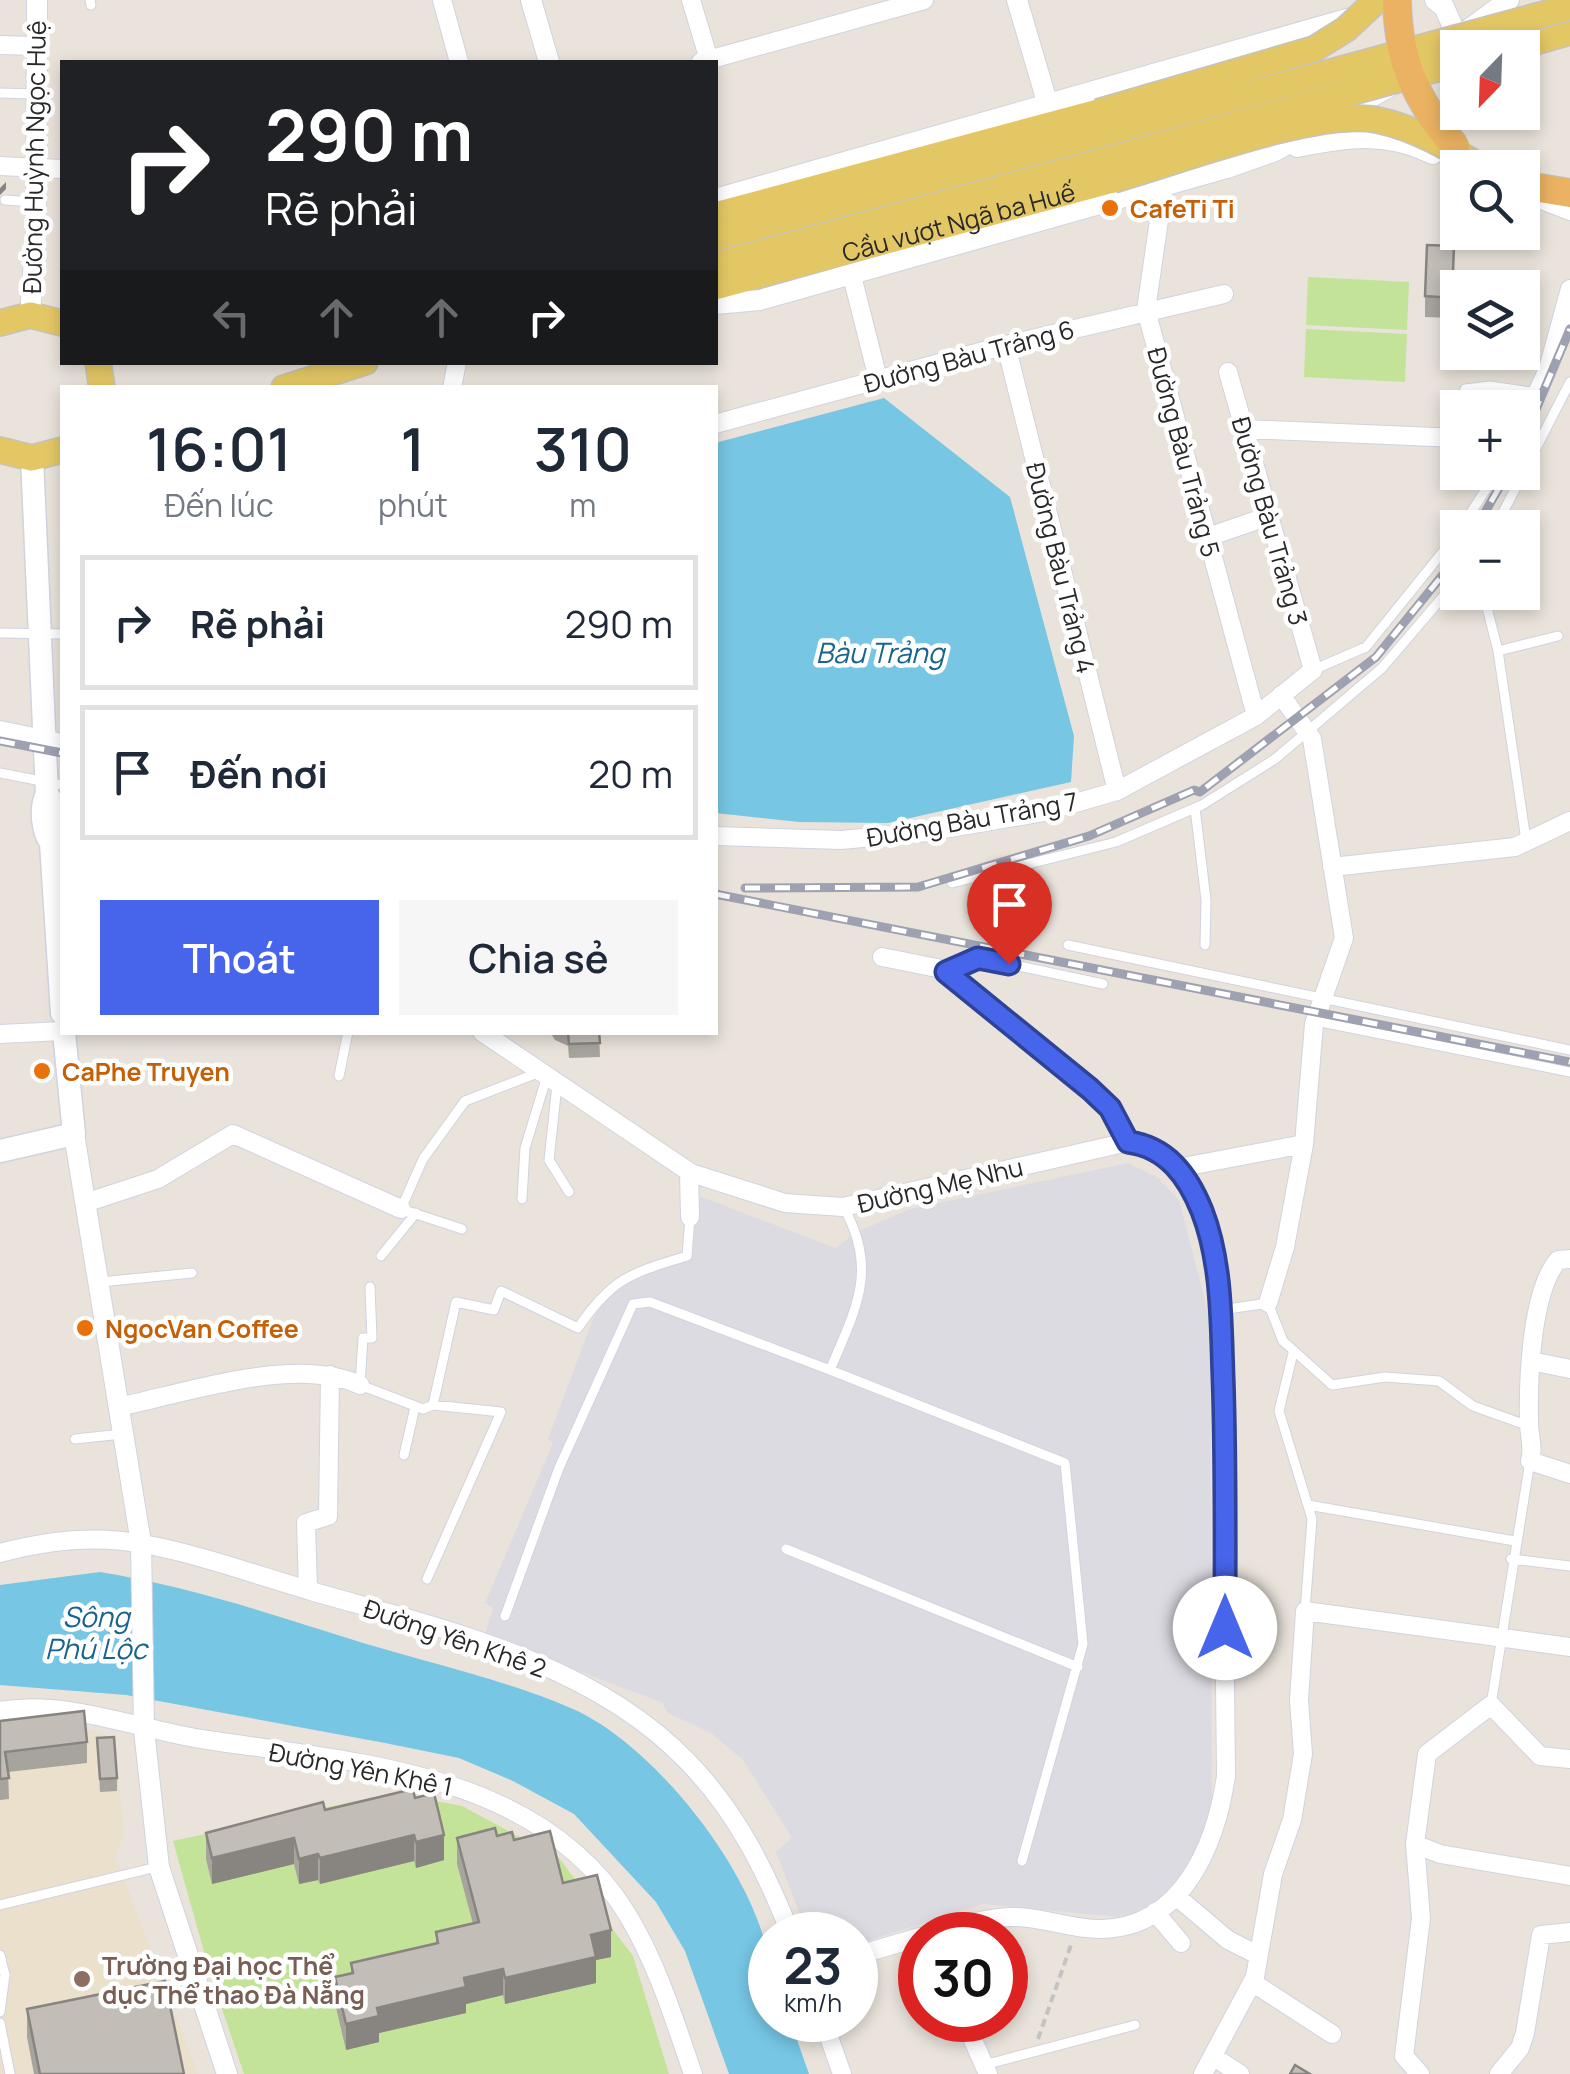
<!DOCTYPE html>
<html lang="vi">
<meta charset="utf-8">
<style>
:root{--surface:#fff;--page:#f6f6f7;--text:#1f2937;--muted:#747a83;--line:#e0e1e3;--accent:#4765ea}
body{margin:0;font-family:Manrope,sans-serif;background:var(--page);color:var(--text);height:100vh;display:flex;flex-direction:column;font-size:38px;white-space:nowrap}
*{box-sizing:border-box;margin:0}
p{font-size:32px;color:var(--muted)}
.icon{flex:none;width:55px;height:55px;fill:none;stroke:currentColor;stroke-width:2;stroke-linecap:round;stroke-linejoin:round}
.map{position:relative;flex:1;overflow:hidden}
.drawer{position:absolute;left:60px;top:385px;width:658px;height:650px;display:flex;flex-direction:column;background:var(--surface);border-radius:0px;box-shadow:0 5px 15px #0003}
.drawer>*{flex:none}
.banner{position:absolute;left:60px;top:60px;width:658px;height:305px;border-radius:0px;box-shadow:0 5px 15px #0003;background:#202124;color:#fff;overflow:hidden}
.needle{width:65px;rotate:203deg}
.controls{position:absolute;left:1440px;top:30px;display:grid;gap:20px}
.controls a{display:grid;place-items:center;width:100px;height:100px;border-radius:0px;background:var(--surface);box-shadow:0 5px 15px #0003;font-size:50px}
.speed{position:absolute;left:748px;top:1912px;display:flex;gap:20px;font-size:50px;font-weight:700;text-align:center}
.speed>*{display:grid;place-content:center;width:130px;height:130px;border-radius:50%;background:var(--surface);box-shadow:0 5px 15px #0003;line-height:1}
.speed small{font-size:25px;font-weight:400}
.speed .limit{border:15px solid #d22;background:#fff;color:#111}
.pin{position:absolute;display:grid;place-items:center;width:85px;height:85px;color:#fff;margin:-102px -42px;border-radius:50% 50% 50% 0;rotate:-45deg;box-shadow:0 0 10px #0007}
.pin .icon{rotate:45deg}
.me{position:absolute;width:110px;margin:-55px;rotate:0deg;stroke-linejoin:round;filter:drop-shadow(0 0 8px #0008)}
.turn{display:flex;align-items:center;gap:35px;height:210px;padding:0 40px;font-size:45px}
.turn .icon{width:130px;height:130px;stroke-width:2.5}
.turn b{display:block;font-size:70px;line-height:85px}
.lanes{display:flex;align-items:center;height:95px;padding:0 40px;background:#0003;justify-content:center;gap:50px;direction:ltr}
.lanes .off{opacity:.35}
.eta{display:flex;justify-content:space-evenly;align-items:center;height:170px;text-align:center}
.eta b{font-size:60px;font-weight:600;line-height:70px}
.primary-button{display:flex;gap:20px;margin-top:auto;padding:20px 40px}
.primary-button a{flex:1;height:115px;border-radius:0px;background:var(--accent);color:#fff;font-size:40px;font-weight:600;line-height:115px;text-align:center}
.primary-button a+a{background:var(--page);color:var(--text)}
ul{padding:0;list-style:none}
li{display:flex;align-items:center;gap:30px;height:135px;margin:0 20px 15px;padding:0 20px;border:5px solid var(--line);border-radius:0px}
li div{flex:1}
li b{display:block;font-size:38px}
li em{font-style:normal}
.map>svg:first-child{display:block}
</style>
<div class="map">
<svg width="1570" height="2074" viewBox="0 0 1570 2074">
<rect width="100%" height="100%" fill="#e9e3db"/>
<path fill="#dddbe2" d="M 1128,1163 L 1158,1178 L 1179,1200 L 1210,1320 L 1212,1802 L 1194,1860 L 1172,1890 L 1144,1911 L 1118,1917 L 983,1904 L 855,1945 L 855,1935 L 808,1935 L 776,1852 L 792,1838 L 743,1760 L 711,1733 L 668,1713 L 663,1703 L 485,1635 L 493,1608 L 485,1603 L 553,1443 L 548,1439 L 602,1295 L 690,1256 L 689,1192 L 835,1248 L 857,1232 L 910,1209 Z"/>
<path fill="#eae0cb" d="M 0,1724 L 82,1727 L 114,1738 L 124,1834 L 115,1856 L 198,2074 L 0,2074 Z"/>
<path fill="#c3e398" d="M 1308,277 L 1409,282 L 1407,330 L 1306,325 Z
M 1306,329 L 1407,334 L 1405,382 L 1304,377 Z
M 392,1793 L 462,1806 L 559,1858 L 633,1956 L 669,2074 L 244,2074 L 210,1973 L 173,1841 Z"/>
<path fill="#76c6e4" d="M 884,398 L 1010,497 L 1074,736 L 1071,782 L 888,823 L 799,822 L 715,813 L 715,443 Z
M 100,1572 C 192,1587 274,1615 363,1643 C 433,1664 506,1680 573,1709 C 655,1745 759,1877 770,1967 C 772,1984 770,2003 770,2020 L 790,2020 L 809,2074 L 729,2074 L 685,1951 L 656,1902 L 574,1814 L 513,1781 L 459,1758 L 385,1743 L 126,1695 L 0,1685 L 0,1585 Z"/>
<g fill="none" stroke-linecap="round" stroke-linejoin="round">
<defs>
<path id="service" d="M 90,0 L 91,5
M 0,93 L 34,94
M 5,200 L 34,202
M 1465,389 L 1490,386 L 1537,393
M 1461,528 L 1497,472
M 1495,528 L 1570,382
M 1483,592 L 1498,651 L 1526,840
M 0,633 L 62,634
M 1498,651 L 1558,636
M 1313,670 L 1366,647 L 1458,533
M 0,773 L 62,785
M 1195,808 L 1206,900 L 1205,945
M 952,883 L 1116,842 L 1202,805 L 1275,759 L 1382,668 L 1458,579
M 1068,945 L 1570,1050
M 947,971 L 977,957 L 1103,984
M 1316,1021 L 1570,1072
M 339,1076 L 348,1032
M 557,1085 L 549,1160 L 569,1192
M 522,1199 L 525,1148 L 547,1076
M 844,1208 C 879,1271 855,1310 830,1370 L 1065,1463 L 1083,1644 L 1022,1861
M 462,1229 L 401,1209 L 423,1159 L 465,1101 L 540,1072
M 381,1256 L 416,1213
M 100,1282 L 192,1273
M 370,1287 L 372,1338 L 363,1338 L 360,1385 L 423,1409 L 433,1405 L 501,1412 L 427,1579
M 1221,1310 L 1268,1303 L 1283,1341 L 1332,1385 L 1385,1377 L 1439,1381 L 1473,1406 L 1529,1426
M 1293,1353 L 1279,1411 L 1312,1519 L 1305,1611
M 433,1405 L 456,1302 L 494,1310 L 501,1291 L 578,1328 C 612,1278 631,1273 687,1256 L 690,1217
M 75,1439 L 122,1434
M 404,1455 L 415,1407
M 1308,1505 L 1515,1541
M 786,1549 L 1078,1667
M 1511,1559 L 1570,1566
M 505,1616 L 559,1468 L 633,1304 L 650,1302 L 830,1370
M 1491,1705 L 1530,1461
M 0,1905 L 157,1867
M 0,1955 L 5,1975 L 0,2012
M 0,2023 L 10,2074
M 984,2065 L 1135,2025"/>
<path id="minor" d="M 442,0 L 459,62
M 691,0 L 709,60
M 0,45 L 36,46
M 701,62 L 924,0
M 0,166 L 62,169
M 1164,186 L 1146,310 L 1256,716
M 852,276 L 878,379
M 1006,345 L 1117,791
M 452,388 L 457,362
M 715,424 L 1006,345 L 1224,294
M 1522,426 L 1548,369 L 1570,289
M 1244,429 L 1458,438
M 1208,537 L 1269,516
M 0,730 L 62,743
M 715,836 L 841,840 L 927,832 L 1044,812 L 1117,791 L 1256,716 L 1313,670 L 1228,372
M 1332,867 L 1515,847 L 1570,821
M 882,957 L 937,968 L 953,976 L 1091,1089 L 1110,1108 L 1128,1142
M 482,1032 L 691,1173 L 785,1203 L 843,1207 L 1128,1142 C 1205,1153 1213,1249 1221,1310 L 1226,1776 C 1216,1844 1183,1927 1102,1929 C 1071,1930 1042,1916 1010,1917 C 982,1918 955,1928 928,1935
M 0,1034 L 62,1031
M 1178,1168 L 1304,1144
M 689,1172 L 690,1217
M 85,1203 L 158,1179 L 233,1134 L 401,1209
M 1570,1259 L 1558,1260 C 1531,1292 1528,1380 1529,1422 C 1529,1436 1534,1447 1530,1461 L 1570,1474
M 1268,1303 L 1285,1247 L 1304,1144 L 1314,1024 L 1344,938 L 1312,739 L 1281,695
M 1531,1361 L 1570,1369
M 118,1407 C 187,1393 294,1355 360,1385
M 0,1553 C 45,1541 97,1535 143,1544 C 199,1554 256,1575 311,1591 C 439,1628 591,1661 687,1761 C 736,1811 766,1871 791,1935
M 308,1590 L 306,1523 L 328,1516 L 330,1375
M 0,1711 C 66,1699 137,1729 201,1739 C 350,1762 539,1770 627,1914 C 657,1963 674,2019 693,2074
M 1415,1844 L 1440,1854 L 1570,1876
M 1176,1896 L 1228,1940 L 1258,1955
M 1155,1912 L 1181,1943
M 855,1956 L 920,1937
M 1252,1982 L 1332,2034
M 823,2020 L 842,2074
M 964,2020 L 988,2074
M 1214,2057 L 1240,2074
M 1203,2074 L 1255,1977 L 1273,1874 L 1292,1820 L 1303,1754 L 1299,1700 L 1305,1611 L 1570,1647
M 1420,2074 L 1404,2056 L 1421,1918 L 1415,1844 L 1427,1754 L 1491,1705 L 1540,1756 L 1570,1759
M 1499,2074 L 1520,2048 L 1525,2033 L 1541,1935 L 1570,1932"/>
<path id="tertiary" d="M 531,0 L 549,62
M 1017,0 L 1048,105
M 1435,0 L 1444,7 L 1453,27 L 1443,48
M 1465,32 L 1509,0
M 1297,147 C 1347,137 1385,131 1433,154
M 1534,196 L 1570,210
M 715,199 L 1357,16
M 715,304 L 760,300 L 1227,168 L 1275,151 L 1398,82
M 30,315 L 36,232 L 37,0
M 74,1134 L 141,1543 L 144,1730 L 159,1867 L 227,2074"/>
<path id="secondary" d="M 32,458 L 47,794
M 51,843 C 42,830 40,807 47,794 C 57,806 58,829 51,843 L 62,1013
M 0,1151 L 74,1134 L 64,1032"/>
<g id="primary">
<path d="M 1513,48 L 1570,32"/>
<path d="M 715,215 L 1098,112"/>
<path d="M 715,238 L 1102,134"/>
<path d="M 715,265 L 1109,159"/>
<path id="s1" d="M 715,287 L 1113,180"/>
<path d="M 0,323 L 30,315 L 62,323"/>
<path d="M 98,362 L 102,388"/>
<path d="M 284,388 L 365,362"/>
<path d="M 0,450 L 32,458 L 62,450"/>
</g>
<path id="trunk" d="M 1522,185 L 1570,193"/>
</defs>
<use href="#service" stroke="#d0d3e0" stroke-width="11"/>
<use href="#minor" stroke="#d0d3e0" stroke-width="20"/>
<use href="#tertiary" stroke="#d0d3e0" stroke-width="22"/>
<use href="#secondary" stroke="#d0d3e0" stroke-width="25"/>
<use href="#primary" stroke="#c3c3c3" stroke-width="28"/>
<use href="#trunk" stroke="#c3c3c3" stroke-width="30"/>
<path stroke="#c3c3c3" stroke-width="4" stroke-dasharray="8 5" stroke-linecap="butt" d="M 1038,2039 L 1071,1945"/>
<use href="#service" stroke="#fff" stroke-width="9"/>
<use href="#minor" stroke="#fff" stroke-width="18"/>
<use href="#tertiary" stroke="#fff" stroke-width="20"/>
<use href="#secondary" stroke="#fff" stroke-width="22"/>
<use href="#primary" stroke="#e4c765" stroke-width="25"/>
<use href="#trunk" stroke="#eab262" stroke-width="28"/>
<defs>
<path id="rail" d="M 1522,442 L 1570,329
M 1476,528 L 1508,472
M 0,741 L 62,753
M 745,888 L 918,887 L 1089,836 L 1194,790 L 1200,792 L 1376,657 L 1458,556
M 715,894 L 1570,1062"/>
</defs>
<use href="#rail" stroke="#9ea1b1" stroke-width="9"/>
<use href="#rail" stroke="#fff" stroke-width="5" stroke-dasharray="15" stroke-linecap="butt"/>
<defs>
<path id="primary-bridge" d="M 1098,112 L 1314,49 L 1346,29 L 1377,0
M 1102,134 L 1570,7
M 1109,159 L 1458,63
M 1113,180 C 1177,162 1318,108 1377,120 C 1416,128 1449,148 1483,168"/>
<path id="trunk-bridge" d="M 1397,0 C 1398,60 1416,101 1455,146"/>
</defs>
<use href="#primary-bridge" stroke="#c3c3c3" stroke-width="28" stroke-linecap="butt"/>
<use href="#trunk-bridge" stroke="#c3c3c3" stroke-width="30" stroke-linecap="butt"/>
<use href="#primary-bridge" stroke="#e4c765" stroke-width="25"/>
<use href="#trunk-bridge" stroke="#eab262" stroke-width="28"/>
</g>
<path fill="#a7a39d" d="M 1454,246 L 1452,318 L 1425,317 L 1425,296 Z
M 550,1032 L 599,1032 L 600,1057 L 569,1058 L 568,1046 L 555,1040 Z
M 0,1721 L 87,1742 L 87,1763 L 8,1772 L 9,1799 L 0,1800 Z
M 97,1738 L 117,1778 L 117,1791 L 100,1792 Z
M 415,1798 L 444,1860 L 416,1868 L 414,1861 L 320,1884 L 318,1880 L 299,1884 L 294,1864 L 212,1884 L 206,1859 L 206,1833 L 325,1810 Z
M 497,1836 L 514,1840 L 563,1883 L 611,1957 L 596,1960 L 596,1983 L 505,2004 L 503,1995 L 466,2004 L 466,2013 L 379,2033 L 379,2042 L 346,2050 L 335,2003 L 335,1977 L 351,1973 L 351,1963 L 436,1943 L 436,1932 L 473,1924 L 457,1864 L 457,1838 Z
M 27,2009 L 184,2074 L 34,2074 L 27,2037 Z"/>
<path fill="#888480" d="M 6,182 L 6,189 L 0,195 L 0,188 Z
M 414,1835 L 414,1861 L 320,1884 L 320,1858 Z
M 444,1835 L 444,1860 L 416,1868 L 416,1842 Z
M 294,1838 L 294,1864 L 212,1884 L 212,1858 Z
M 318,1854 L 318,1880 L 299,1884 L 299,1859 Z
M 611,1930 L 611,1957 L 596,1960 L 596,1983 L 505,2004 L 505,1978 L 591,1935 Z
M 503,1969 L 503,1995 L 466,2004 L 466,2013 L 379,2033 L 379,2042 L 346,2050 L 346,2024 L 377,2008 L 464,1978 Z"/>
<path fill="#c2bdb7" stroke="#888480" stroke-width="2.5" d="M 1427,245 L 1454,246 L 1452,298 L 1425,296 Z
M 568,1032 L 599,1032 L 600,1043 L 569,1044 Z
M 84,1711 L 87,1742 L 5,1752 L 9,1778 L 0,1779 L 0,1721 Z
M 114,1737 L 117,1778 L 100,1779 L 97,1738 Z
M 413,1789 L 415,1798 L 434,1793 L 444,1835 L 416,1842 L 414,1835 L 320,1858 L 318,1854 L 299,1859 L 294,1838 L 212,1858 L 206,1833 L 323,1802 L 325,1810 Z
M 495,1828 L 497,1836 L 512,1832 L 514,1840 L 550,1831 L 563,1883 L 597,1875 L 611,1930 L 591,1935 L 596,1957 L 505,1978 L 503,1969 L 464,1978 L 466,1987 L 377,2008 L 379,2016 L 346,2024 L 335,1977 L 353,1973 L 351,1963 L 438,1943 L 436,1932 L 479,1922 L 457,1838 Z
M 165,1981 L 184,2074 L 40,2074 L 27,2009 Z
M 1295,2065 L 1310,2074 L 1290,2074 Z"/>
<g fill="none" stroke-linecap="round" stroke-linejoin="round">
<defs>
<path id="route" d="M 1009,964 L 978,958 L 946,972 L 1090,1089 L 1110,1108 L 1128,1142 C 1167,1147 1188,1176 1202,1211 C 1222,1262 1221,1322 1223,1377 C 1226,1460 1225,1544 1225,1628"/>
</defs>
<use href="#route" stroke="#2e4298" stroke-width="25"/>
<use href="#route" stroke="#4765ea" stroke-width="18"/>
</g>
<g fill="#e8710a" stroke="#fff" stroke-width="4">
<circle cx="1110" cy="208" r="10"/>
<circle cx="42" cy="1071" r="10"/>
<circle cx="85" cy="1328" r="10"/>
</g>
<circle fill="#8d6e63" stroke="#fff" stroke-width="4" cx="82" cy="1979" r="10"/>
<g text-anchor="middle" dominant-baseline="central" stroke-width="9" stroke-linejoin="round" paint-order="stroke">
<g font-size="25" fill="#282828" stroke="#fff">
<text transform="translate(34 157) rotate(-89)">Đường Huỳnh Ngọc Huệ</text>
<text stroke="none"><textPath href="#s1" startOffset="252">Cầu vượt Ngã ba Huế</textPath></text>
<text transform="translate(969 356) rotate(-15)">Đường Bàu Trảng 6</text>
<text transform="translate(1184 452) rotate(75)">Đường Bàu Trảng 5</text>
<text transform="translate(1270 521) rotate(74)">Đường Bàu Trảng 3</text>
<text transform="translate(1061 568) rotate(76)">Đường Bàu Trảng 4</text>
<text transform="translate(972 819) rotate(-10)">Đường Bàu Trảng 7</text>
<text transform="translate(940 1185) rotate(-13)">Đường Mẹ Nhu</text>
<text transform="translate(455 1638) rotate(19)">Đường Yên Khê 2</text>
<text transform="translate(361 1769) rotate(11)">Đường Yên Khê 1</text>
</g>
<g font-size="25" font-weight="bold" fill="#c56008" stroke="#fff" text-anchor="start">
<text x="1130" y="208">CafeTi Ti</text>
<text x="62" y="1071">CaPhe Truyen</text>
<text x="105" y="1328">NgocVan Coffee</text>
</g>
<g font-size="25" font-weight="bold" fill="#785e54" stroke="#fff" text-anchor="start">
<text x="102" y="1965">Trường Đại học Thể<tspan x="102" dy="29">dục Thể thao Đà Nẵng</tspan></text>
</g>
<g font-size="28" font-style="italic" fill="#18648d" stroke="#fff">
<text x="880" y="652">Bàu Trảng</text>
<text x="96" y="1616">Sông<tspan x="96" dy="32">Phú Lộc</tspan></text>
</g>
</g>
</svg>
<div class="controls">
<a><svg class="needle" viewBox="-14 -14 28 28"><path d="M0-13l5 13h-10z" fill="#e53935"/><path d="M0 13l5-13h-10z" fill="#747a83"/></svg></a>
<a><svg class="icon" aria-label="search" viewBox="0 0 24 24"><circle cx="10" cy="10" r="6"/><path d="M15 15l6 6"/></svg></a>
<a><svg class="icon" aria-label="layers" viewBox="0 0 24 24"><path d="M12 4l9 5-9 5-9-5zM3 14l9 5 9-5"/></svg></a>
<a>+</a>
<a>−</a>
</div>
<div class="speed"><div>23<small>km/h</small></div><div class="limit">30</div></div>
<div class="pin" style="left:1009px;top:964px;background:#d93025"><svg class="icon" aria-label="arrive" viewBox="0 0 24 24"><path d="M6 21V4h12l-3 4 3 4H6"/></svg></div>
<svg class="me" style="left:1225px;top:1628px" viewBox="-20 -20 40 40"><circle r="19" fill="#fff"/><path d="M0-13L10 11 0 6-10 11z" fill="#4765ea"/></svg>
<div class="banner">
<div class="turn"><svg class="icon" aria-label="right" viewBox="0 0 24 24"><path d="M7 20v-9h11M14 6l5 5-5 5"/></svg><div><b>290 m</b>Rẽ phải</div></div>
<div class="lanes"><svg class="icon off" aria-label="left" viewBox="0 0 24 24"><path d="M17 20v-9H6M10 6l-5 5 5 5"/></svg><svg class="icon off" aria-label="ahead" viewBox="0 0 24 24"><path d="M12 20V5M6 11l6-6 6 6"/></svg><svg class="icon off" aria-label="ahead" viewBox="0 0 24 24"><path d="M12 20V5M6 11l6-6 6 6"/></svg><svg class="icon" aria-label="right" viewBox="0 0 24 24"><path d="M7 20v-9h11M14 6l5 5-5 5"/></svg></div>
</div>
<section class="drawer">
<div class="eta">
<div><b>16:01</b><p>Đến lúc</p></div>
<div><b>1</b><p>phút</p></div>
<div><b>310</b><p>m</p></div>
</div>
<ul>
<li><svg class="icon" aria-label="right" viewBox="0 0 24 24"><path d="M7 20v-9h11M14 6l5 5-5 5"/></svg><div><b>Rẽ phải</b></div><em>290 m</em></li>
<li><svg class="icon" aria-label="arrive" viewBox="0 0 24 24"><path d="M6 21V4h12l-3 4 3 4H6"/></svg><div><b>Đến nơi</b></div><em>20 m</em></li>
</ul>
<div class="primary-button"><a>Thoát</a><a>Chia sẻ</a></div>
</section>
</div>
